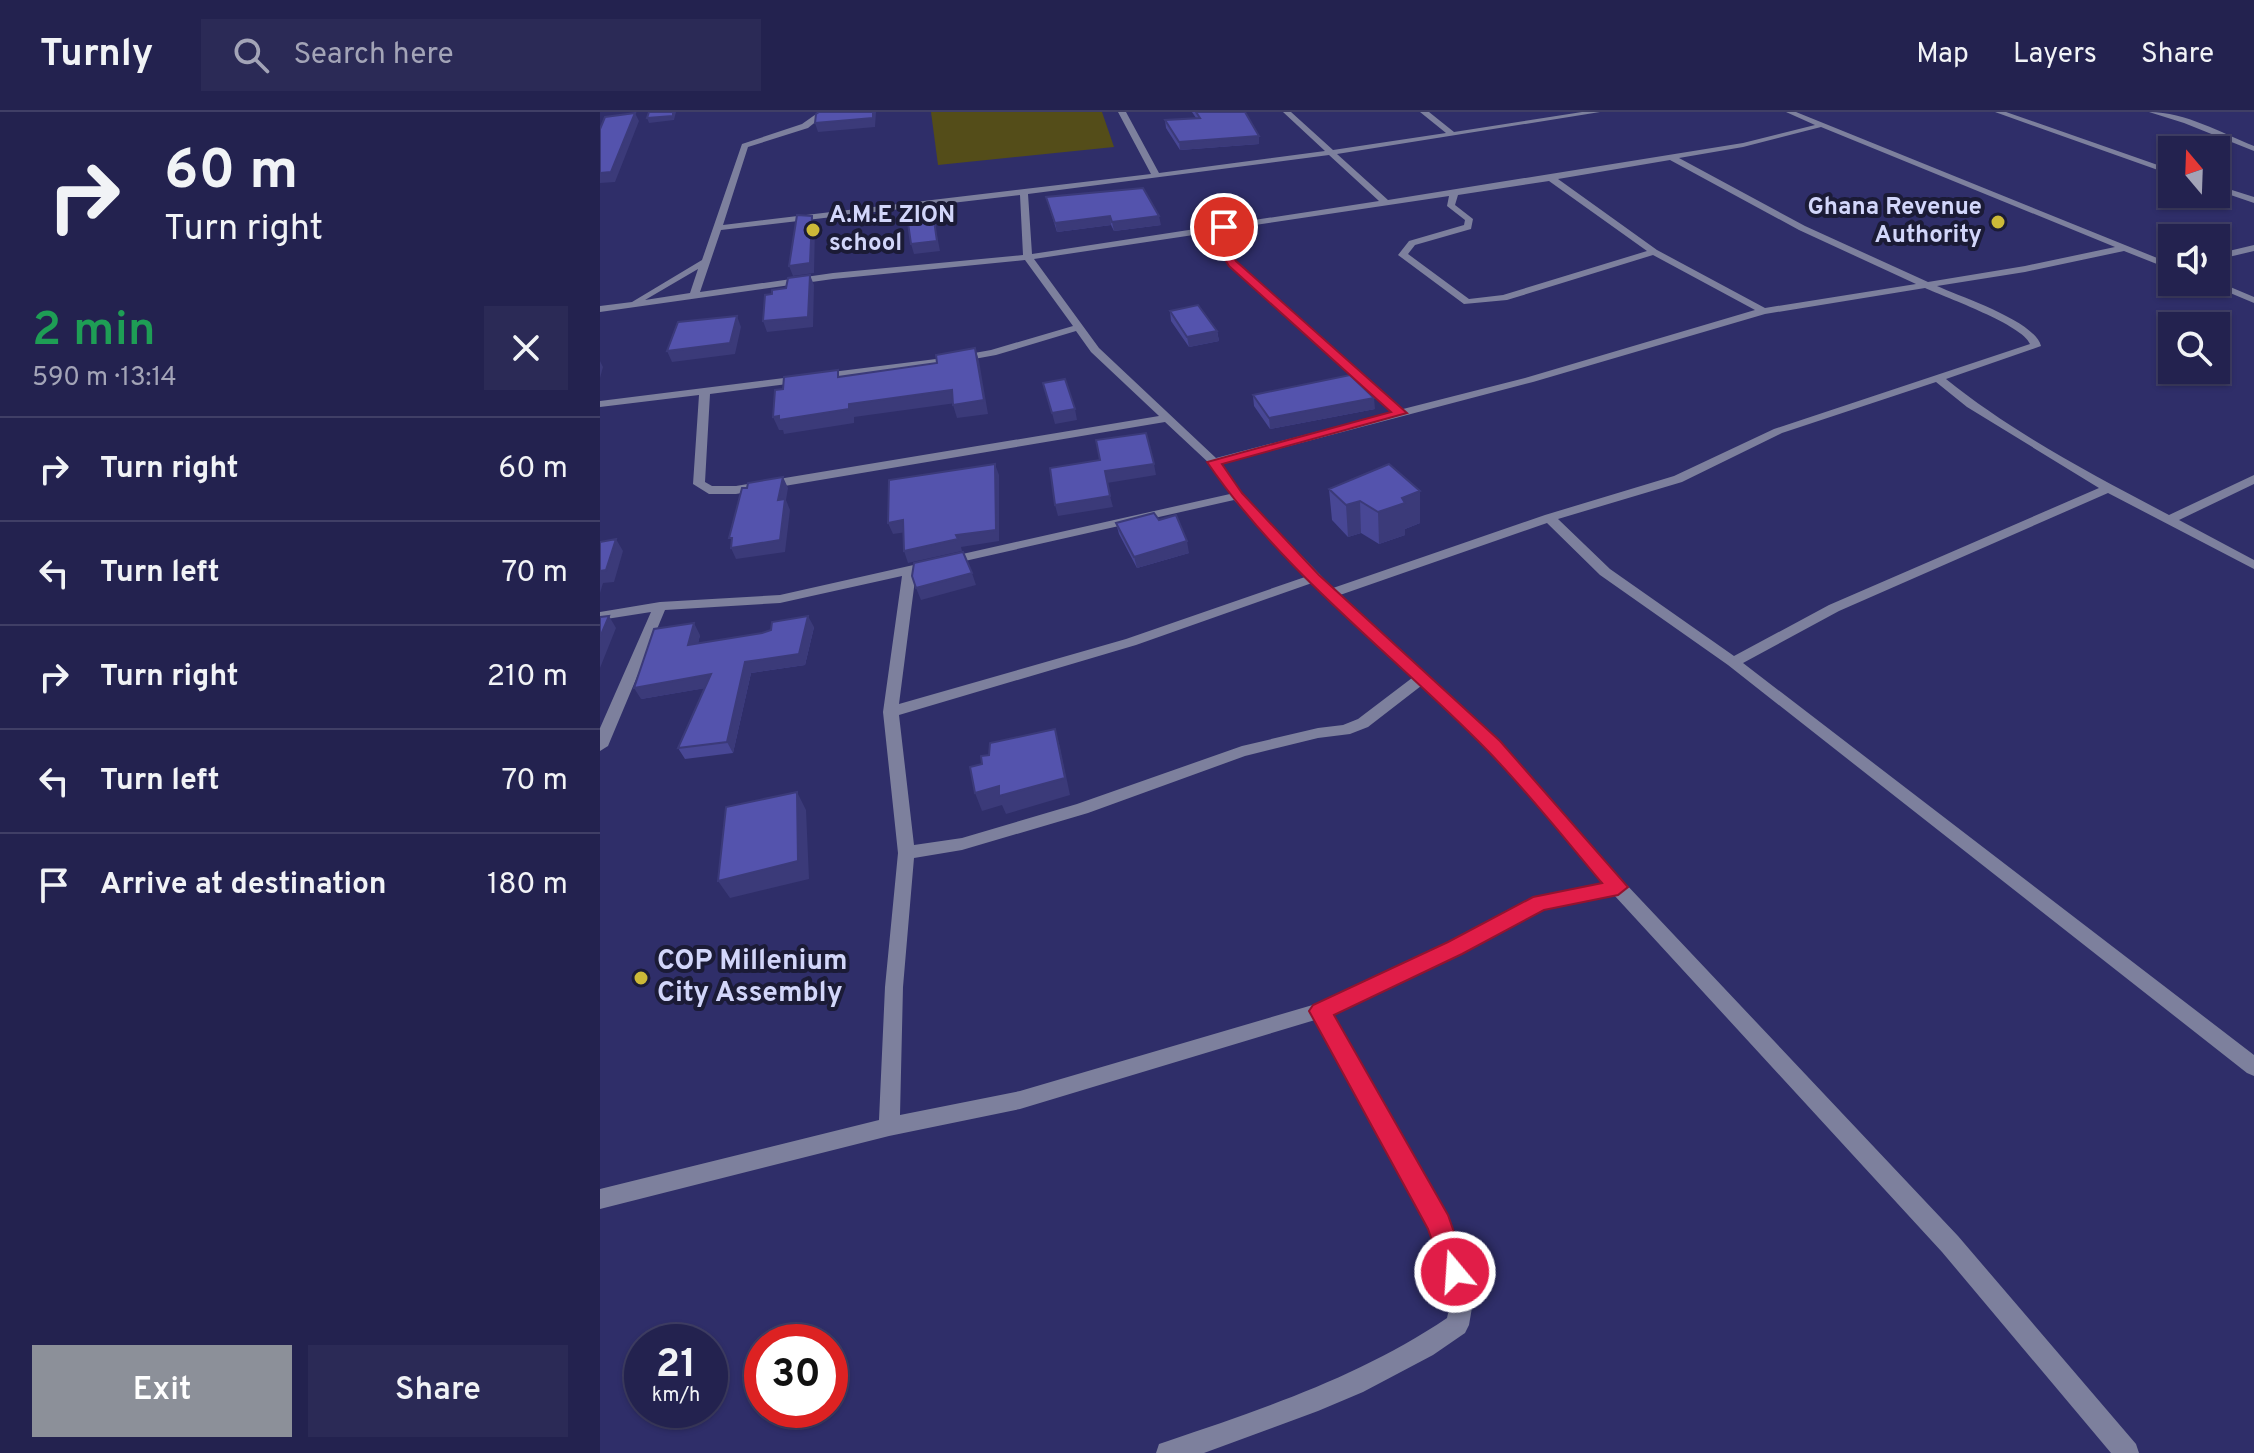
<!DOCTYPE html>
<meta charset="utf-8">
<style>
:root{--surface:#23224f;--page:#2b2a56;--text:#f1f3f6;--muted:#a3a4b7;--line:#403f66;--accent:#8c9099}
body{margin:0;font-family:Overpass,sans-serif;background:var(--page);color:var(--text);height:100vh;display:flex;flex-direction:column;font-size:30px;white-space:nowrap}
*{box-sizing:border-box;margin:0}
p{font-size:26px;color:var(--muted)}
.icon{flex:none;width:44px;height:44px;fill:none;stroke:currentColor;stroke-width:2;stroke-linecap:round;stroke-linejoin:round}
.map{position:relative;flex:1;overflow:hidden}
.details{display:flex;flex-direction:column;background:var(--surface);width:600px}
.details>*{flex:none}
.top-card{background:#23224f;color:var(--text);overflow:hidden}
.needle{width:52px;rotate:341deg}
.fabs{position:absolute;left:1558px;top:24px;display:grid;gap:16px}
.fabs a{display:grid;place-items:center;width:72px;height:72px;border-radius:0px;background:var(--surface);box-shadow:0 2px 6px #0004,0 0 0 2px var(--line);font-size:40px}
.speed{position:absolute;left:24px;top:1212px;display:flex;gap:16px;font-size:40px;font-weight:700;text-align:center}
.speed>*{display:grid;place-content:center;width:104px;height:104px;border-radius:50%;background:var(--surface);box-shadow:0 2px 6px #0004,0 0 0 2px var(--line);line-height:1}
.speed small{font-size:20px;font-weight:400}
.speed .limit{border:12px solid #d22;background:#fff;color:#111}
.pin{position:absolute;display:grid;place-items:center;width:68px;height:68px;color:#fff;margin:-34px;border:4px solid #fff;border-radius:50%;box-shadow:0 2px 8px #0007}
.me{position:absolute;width:88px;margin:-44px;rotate:342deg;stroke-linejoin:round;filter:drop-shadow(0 0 6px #0008)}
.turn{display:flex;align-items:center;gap:28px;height:168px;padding:0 32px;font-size:36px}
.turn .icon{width:104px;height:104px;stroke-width:2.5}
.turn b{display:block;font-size:56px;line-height:68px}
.round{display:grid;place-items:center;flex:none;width:84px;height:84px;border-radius:0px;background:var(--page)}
.overview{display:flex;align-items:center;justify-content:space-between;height:136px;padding:0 32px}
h1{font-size:48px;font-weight:600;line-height:60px;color:#1e9e55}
.cta{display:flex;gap:16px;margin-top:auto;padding:16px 32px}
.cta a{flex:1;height:92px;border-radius:0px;background:var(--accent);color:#fff;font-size:32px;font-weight:600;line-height:92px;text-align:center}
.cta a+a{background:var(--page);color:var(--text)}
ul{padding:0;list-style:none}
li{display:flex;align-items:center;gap:24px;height:104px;padding:0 32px;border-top:2px solid var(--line)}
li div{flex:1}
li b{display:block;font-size:30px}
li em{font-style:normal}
header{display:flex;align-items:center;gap:48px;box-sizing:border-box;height:112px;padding:0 40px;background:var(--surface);border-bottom:2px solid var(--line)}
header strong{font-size:38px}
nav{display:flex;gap:44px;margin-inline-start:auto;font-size:28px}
.search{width:560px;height:72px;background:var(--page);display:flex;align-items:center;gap:20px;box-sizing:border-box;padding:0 28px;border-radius:0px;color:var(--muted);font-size:30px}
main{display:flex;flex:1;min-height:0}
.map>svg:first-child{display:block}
</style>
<header>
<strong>Turnly</strong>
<div class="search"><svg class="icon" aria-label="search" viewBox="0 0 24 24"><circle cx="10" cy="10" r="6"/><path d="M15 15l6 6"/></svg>Search here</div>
<nav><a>Map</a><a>Layers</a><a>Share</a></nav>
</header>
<main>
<section class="details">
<div class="top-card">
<div class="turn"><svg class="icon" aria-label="right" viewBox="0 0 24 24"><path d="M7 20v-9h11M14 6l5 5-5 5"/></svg><div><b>60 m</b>Turn right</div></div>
</div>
<div class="overview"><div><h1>2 min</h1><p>590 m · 13:14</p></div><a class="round"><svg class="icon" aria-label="close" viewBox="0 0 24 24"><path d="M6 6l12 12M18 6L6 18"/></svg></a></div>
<ul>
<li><svg class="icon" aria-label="right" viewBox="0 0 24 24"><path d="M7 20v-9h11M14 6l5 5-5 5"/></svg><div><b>Turn right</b></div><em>60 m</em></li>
<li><svg class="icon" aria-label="left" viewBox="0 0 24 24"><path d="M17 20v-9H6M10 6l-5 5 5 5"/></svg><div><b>Turn left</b></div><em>70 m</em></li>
<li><svg class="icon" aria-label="right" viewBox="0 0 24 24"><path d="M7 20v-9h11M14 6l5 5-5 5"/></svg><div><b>Turn right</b></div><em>210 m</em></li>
<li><svg class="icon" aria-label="left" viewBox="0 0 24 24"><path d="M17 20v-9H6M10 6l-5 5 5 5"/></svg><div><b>Turn left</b></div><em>70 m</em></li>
<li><svg class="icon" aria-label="arrive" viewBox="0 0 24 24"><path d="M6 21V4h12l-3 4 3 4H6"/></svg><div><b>Arrive at destination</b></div><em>180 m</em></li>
</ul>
<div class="cta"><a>Exit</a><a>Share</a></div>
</section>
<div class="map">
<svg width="1654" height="1341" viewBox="0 0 1654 1341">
<rect width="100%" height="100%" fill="#2f2e69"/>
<path fill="#544d19" d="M 331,0 L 502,0 L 514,35 L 338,53 Z"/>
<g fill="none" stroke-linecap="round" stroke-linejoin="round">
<path fill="#7d809d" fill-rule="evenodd" d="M 219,0 L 228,0 L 208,16 L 148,35 L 123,113 L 551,62 L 518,0 L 526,0 L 559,61 L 725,39 L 683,0 L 691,0 L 733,38 L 846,21 L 820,0 L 829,0 L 854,20 L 982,0 L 1000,0 L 737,42 L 788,88 L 1143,31 L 1215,13 L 1186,0 L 1196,0 L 1572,152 L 1572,158 L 1524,139 L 1425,160 L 1337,174 C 1361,185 1435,209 1441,234 L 1346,267 C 1413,321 1493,363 1569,403 L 1654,363 L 1654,372 L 1579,408 L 1654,448 L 1654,457 L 1508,381 L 1239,499 L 1143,551 L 1654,943 L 1654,964 L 1647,961 L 1128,553 L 1000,463 L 947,411 L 740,483 L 899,630 L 1024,770 L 1358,1124 L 1536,1332 L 1539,1341 L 1511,1341 L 1342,1140 L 1014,783 L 944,797 L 861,841 L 732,902 L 847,1105 L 874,1184 L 869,1213 L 865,1221 L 833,1243 L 763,1280 L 718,1299 L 604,1341 L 556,1341 L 559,1332 L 568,1329 C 665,1296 761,1264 847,1206 L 852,1184 L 830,1116 L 715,908 L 420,997 L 289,1024 L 0,1097 L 0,1077 L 279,1008 L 285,875 L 298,741 L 283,600 L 302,464 L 180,491 L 65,498 L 8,634 L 0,639 L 0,616 L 51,500 L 0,508 L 0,500 L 60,490 L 180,483 L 630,382 L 610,352 L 565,310 L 136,382 L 109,382 L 93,372 L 99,283 L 0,295 L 0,289 L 352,245 L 391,238 L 473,214 L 425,148 L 233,167 L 0,200 L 0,194 L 32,190 L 102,148 L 142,32 L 202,12 ZM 1221,15 L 1515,135 L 1425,154 L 1328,170 L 1205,114 L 1079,46 L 1143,35 ZM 729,43 L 779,89 L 432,142 L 428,82 ZM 1070,48 L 1199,118 L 1316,172 L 1165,196 L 1057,138 L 958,67 ZM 949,69 L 1047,139 L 903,183 L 869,187 L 808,142 L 815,133 L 871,117 L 873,107 L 855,93 L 858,83 ZM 420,83 L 423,143 L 233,161 L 100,180 L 121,118 ZM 849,84 L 847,94 L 865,108 L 864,113 L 809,129 L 798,143 L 864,192 L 907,188 L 1053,143 L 1155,198 L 925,266 L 803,297 L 636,149 L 629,138 L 628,117 ZM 620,119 L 619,138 L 630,153 L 792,300 L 616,346 L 499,236 L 434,147 ZM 98,157 L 90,181 L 45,188 ZM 1325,176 C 1347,186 1423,213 1430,232 L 1174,317 L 1074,364 L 945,403 L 733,476 L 641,381 L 621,352 L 933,270 L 1165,202 ZM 476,219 L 491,240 L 559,304 L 136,374 L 112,374 L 105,370 L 110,282 L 352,251 L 396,243 ZM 1336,270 L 1367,295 L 1499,376 L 1229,493 L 1134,544 L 1010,457 L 958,407 L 1082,370 L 1182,321 ZM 634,388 L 705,465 L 526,527 L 299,592 L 316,460 ZM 712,471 L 812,566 L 758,607 L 743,613 L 718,616 L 642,634 L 477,692 L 362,726 L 314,733 L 299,603 L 536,533 ZM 821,574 L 889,638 L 1004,771 L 934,786 L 849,831 L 716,892 L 420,979 L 300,1003 L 303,875 L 314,746 L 362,738 L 488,701 L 645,644 L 718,626 L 750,622 L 768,615 Z
M 1395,0 L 1406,0 L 1572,58 L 1572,63 Z
M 1549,0 C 1586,0 1621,21 1654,34 L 1654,39 L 1584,11 Z
M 1616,73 L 1654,85 L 1654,91 L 1616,78 Z
M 1654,133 L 1654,139 L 1616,148 L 1616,142 Z
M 1616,169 L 1654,185 L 1654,191 L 1604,170 Z"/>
</g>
<path fill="#484795" d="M 592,0 L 645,0 L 659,32 L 580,38 L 566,16 L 565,8 L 596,6 Z
M 446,85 L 561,113 L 514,119 L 511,113 L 457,120 Z
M 570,199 L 617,219 L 619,229 L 589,235 L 571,209 Z
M 653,283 L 775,297 L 670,317 L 654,294 Z
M 729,377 L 820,411 L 805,417 L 805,423 L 779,432 L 761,421 L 748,425 L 732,408 Z
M 559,408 L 589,441 L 537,456 L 519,422 L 516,411 Z
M 214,515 L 205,553 L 151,561 L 133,641 L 85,647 L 78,636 L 105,576 L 41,587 L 100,523 L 98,531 Z"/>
<path fill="#3b3a79" d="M 73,0 L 76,0 L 74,8 L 49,11 L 47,6 Z
M 273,0 L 276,0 L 275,15 L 218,20 L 215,11 Z
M 35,1 L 39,9 L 15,70 L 0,71 L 0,61 Z
M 659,24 L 659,32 L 580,38 L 579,30 Z
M 212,104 L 215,114 L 214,161 L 193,164 L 189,154 Z
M 510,104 L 511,113 L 457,120 L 455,111 Z
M 559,104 L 561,113 L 514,119 L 512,110 Z
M 334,108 L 340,139 L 314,142 L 311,132 Z
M 210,163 L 214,173 L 213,215 L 167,220 L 163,209 Z
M 137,204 L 141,215 L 135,242 L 72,250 L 67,239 Z
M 617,219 L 619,229 L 589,235 L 587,225 Z
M 375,236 L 379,249 L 388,302 L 357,306 L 353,293 Z
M 0,249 L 3,255 L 0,266 Z
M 352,278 L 356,291 L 254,305 L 254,311 L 184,322 L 183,318 L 179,318 L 173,305 L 249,292 Z
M 774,286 L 775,297 L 670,317 L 669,306 Z
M 475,297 L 477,308 L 455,312 L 452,301 Z
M 395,352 L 399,363 L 399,429 L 361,435 L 362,439 L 308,451 L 304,439 L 356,423 Z
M 554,352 L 556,363 L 507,371 L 505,359 Z
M 183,365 L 188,376 L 186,388 L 190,398 L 185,440 L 136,447 L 131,436 L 178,388 Z
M 820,379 L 820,411 L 805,417 L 805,423 L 779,432 L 778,400 L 802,386 Z
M 510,384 L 513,395 L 458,404 L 455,393 Z
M 760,389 L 761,421 L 748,425 L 746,393 Z
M 303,408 L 307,420 L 293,422 L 288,411 Z
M 16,427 L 23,439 L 14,470 L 3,471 L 0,481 L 0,459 Z
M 587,429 L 589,441 L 537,456 L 534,445 Z
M 372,461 L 376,473 L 321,488 L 316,476 Z
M 9,504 L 16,516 L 0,556 L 0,525 Z
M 208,504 L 214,515 L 205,553 L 151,561 L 133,641 L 127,630 L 145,550 Z
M 94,511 L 100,523 L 95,544 L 88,533 Z
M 111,562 L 118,574 L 41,587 L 34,576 Z
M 455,617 L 460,635 L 470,683 L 406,702 L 402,693 L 382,699 L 375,681 Z
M 197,680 L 206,698 L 209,767 L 130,786 L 118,769 Z"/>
<path fill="#5453ad" stroke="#3b3a79" stroke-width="2" d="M 49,0 L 73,0 L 73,4 L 47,6 Z
M 219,0 L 273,0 L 273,6 L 215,11 L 216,2 Z
M 596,0 L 645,0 L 659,24 L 579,30 L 565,8 L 600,6 Z
M 35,1 L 11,60 L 0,61 L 0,17 L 5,5 Z
M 543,76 L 559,104 L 512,110 L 510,104 L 455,111 L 446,85 Z
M 197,103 L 212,104 L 210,151 L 189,154 Z
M 334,108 L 337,129 L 311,132 L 308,111 Z
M 210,163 L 208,205 L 163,209 L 165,183 L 172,182 L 172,178 L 186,176 L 188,166 Z
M 598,193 L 617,219 L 587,225 L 570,199 Z
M 137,204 L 130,231 L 67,239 L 78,210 Z
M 375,236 L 384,288 L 353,293 L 352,278 L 249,292 L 249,297 L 179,308 L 179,304 L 173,305 L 175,278 L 183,277 L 184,265 L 238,258 L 238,265 L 337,251 L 336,243 Z
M 750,263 L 774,286 L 669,306 L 653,283 Z
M 465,267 L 475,297 L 452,301 L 443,271 Z
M 546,321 L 554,352 L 505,359 L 510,384 L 455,393 L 450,356 L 500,348 L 496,328 Z
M 395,352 L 396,418 L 356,423 L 358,427 L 304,439 L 303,408 L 288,411 L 289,368 Z
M 789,352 L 820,379 L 802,386 L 805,391 L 778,400 L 760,389 L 746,393 L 729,377 Z
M 183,365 L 178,388 L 185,387 L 180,428 L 131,436 L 132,426 L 129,426 L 142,376 L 147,376 L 148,371 Z
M 554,401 L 559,408 L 576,403 L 587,429 L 534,445 L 516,411 Z
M 16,427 L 6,458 L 0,459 L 0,430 Z
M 363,440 L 372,461 L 316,476 L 312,464 L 314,451 Z
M 9,504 L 0,525 L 0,505 Z
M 208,504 L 199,542 L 145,550 L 127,630 L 78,636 L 111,562 L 34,576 L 54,517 L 94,511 L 88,533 L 162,521 L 171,518 L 172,510 Z
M 455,617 L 465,666 L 399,684 L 399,674 L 375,681 L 370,655 L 382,652 L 381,644 L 389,643 L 390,631 Z
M 197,680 L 198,749 L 118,769 L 126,695 Z"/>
<path fill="#e11d48" stroke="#92132f" stroke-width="2" d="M 620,112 L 629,115 L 629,138 L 636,149 L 807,301 L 622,352 L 642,381 L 719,463 L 900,629 L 1028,775 L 1018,783 L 944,798 L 862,842 L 734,903 L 848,1103 L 868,1160 L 864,1169 L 855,1173 L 846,1169 L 828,1117 L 709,899 L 713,893 L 848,830 L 933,785 L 1002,771 C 964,726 927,679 886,637 C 793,542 683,461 607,350 L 791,300 L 629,154 L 619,138 Z"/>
<g fill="#ccb938" stroke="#1b1b36" stroke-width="3">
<circle cx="1398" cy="110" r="8"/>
<circle cx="213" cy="118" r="8"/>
<circle cx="41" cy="866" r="8"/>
</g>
<g text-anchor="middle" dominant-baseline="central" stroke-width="8" stroke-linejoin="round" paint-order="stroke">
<g font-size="24" font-weight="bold" fill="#d2d6fa" stroke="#1b1b36" text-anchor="end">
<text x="1382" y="96">Ghana Revenue<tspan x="1382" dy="28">Authority</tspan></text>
<text x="229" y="104" text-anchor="start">A.M.E ZION<tspan x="229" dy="28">school</tspan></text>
</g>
<g font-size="28" font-weight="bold" fill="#d2d6fa" stroke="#1b1b36" text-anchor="start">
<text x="57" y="850">COP Millenium<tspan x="57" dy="32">City Assembly</tspan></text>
</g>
</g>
</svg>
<div class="fabs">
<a><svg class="needle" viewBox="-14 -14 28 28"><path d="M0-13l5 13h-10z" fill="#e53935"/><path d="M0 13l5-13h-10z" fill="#a3a4b7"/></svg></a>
<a><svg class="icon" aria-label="sound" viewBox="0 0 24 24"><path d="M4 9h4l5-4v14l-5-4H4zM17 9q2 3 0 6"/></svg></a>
<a><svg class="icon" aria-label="search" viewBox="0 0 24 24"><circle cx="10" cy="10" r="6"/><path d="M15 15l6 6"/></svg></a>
</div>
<div class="speed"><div>21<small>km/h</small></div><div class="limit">30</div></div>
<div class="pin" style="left:624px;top:115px;background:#d93025"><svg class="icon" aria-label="arrive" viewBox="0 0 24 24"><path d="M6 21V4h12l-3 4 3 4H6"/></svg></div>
<svg class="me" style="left:855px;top:1160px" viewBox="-20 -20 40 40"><circle r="17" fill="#e11d48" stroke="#fff" stroke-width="3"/><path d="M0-11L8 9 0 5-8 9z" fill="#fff"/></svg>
</div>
</main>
